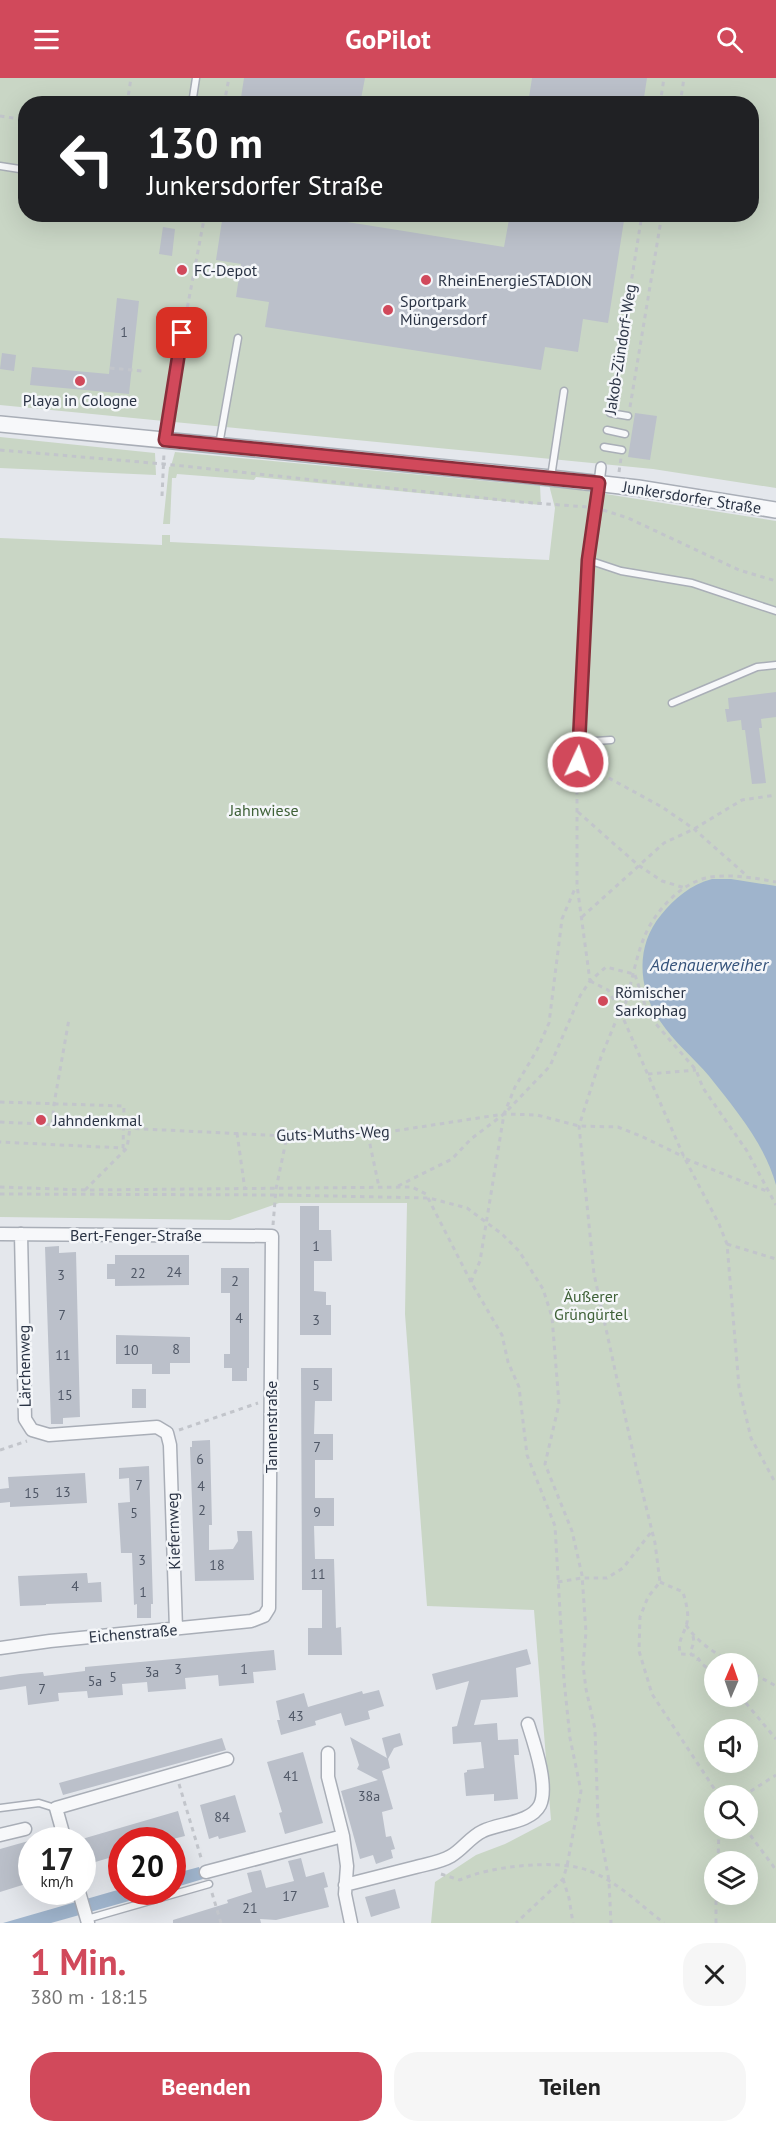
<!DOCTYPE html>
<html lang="de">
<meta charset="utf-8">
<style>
:root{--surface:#fff;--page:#f6f6f6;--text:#222;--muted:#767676;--accent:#d1495b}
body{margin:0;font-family:"PT Sans",sans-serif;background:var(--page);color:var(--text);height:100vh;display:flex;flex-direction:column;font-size:22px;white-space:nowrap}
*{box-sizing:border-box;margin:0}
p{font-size:20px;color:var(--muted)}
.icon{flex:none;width:33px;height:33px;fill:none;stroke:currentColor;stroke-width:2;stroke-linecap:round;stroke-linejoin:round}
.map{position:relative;height:1845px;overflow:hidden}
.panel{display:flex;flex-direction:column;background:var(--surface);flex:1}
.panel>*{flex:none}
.guide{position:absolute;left:18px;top:18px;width:741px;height:126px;border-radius:24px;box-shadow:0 6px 24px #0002;background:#202124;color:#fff;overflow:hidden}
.needle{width:39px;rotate:2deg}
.fabs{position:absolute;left:704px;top:1575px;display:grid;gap:12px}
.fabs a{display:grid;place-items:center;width:54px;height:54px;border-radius:50%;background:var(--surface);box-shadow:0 6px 24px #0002;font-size:30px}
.speed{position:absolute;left:18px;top:1749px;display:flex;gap:12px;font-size:30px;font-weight:700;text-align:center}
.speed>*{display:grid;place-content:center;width:78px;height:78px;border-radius:50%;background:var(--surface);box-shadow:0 6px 24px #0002;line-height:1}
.speed small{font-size:15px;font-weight:400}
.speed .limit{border:9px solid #d22;background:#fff;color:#111}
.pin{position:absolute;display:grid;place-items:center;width:51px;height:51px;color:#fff;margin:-26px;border-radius:12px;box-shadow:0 3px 9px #0006}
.me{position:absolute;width:66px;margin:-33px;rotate:3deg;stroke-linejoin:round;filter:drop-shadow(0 0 4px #0008)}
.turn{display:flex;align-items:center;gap:21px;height:126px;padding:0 30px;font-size:27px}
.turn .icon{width:78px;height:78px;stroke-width:2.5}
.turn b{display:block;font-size:42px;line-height:51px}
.round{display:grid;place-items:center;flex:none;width:63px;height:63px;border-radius:24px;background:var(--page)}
.summary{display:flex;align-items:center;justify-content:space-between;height:102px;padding:0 30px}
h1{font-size:36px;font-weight:600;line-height:45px;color:var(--accent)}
.action{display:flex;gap:12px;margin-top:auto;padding:12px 30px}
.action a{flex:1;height:69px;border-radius:24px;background:var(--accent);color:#fff;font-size:24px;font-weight:600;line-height:69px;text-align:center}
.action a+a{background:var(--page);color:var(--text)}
header{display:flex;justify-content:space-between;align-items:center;height:78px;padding:0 30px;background:var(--accent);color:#fff;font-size:27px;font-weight:600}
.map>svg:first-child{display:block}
</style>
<header><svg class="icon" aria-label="menu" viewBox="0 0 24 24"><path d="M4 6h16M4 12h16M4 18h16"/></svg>GoPilot<svg class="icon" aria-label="search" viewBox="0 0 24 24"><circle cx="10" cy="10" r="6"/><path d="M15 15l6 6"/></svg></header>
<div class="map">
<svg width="776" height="1845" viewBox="0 0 776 1845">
<rect width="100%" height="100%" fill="#e4e7ec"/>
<path fill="#c9d6c5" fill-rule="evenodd" d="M 0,0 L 776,0 L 776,410 L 653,391 L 0,327 ZM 26,26 L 752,26 L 752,136 L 26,136 Z
M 0,359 L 155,375 L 156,397 L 0,390 Z
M 175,374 L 540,408 L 541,427 L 256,399 L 254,402 L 177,396 L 176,400 L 172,400 L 170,446 L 163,446 L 169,389 L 171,388 Z
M 549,407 L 776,443 L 776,1845 L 431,1845 L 435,1804 L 476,1777 L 505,1766 L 551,1742 L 534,1532 L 427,1528 L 405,1236 L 407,1125 L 279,1125 L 230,1142 L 0,1139 L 0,460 L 162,467 L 162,457 L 170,457 L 170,464 L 549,482 L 555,430 ZM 714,1586 L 747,1586 L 747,1618 L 714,1618 ZM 714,1652 L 747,1652 L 747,1684 L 714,1684 ZM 714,1718 L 747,1718 L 747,1750 L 714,1750 ZM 714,1784 L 747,1784 L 747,1816 L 714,1816 Z"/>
<path fill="#9fb4cc" d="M 712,801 L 731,801 L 776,808 L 776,1107 C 765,1066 735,1031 709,998 C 694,980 673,963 660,943 C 638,911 635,868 661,837 C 675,820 690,807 712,801 Z
M 199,1789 L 203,1801 L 173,1810 L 173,1796 Z
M 121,1811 L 122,1814 L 161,1814 L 51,1845 L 3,1845 Z"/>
<path fill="#bbc0ca" d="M 244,0 L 365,0 L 360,26 L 240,26 Z
M 532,0 L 647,0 L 643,26 L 528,26 Z
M 223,136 L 342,136 L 341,143 L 504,169 L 510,136 L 625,136 L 608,245 L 583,241 L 578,274 L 545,269 L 541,292 L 265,249 L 269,224 L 236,219 L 241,186 L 216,182 Z
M 163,149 L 175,151 L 172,178 L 159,176 Z
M 117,220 L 139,223 L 129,316 L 30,307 L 32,289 L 109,296 Z
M 2,275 L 16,277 L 14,293 L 0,291 Z
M 635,335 L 657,338 L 650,382 L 628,379 Z
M 776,614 L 776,639 L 761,641 L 762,650 L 759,650 L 766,705 L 752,706 L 745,652 L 742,652 L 741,642 L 727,644 L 725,631 L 729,631 L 728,620 Z
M 300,1128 L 319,1128 L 319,1152 L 331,1152 L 332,1183 L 314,1183 L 314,1213 L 326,1214 L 326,1227 L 331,1227 L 331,1257 L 300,1257 Z
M 59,1168 L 59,1175 L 76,1174 L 80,1339 L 63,1340 L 63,1346 L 51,1346 L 45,1169 Z
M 115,1177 L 189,1177 L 189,1207 L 115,1208 L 115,1201 L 107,1201 L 107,1186 L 115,1186 Z
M 221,1190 L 249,1190 L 249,1290 L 247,1290 L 247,1303 L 232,1303 L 232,1290 L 224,1290 L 224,1276 L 230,1276 L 230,1215 L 221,1215 Z
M 116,1257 L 190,1259 L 190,1285 L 170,1285 L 170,1296 L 152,1296 L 152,1286 L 116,1286 Z
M 301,1290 L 332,1290 L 332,1323 L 315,1323 L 314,1356 L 333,1356 L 333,1382 L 315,1382 L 315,1420 L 334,1420 L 334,1448 L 314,1448 L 315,1481 L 334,1481 L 336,1550 L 341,1549 L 342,1577 L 308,1577 L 308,1550 L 322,1550 L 322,1512 L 302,1512 Z
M 132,1311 L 146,1311 L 146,1330 L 132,1330 Z
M 210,1362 L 212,1447 L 209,1447 L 209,1472 L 233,1471 L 238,1463 L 237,1453 L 252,1453 L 254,1502 L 195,1503 L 190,1369 L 192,1369 L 192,1363 Z
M 149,1388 L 153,1526 L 151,1526 L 151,1540 L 137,1540 L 137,1526 L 134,1527 L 132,1475 L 121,1475 L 118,1425 L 130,1424 L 129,1400 L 119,1401 L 119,1390 Z
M 85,1395 L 87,1425 L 10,1429 L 10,1424 L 0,1425 L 0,1411 L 9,1410 L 8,1399 Z
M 87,1495 L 88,1505 L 101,1504 L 102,1524 L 46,1526 L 46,1527 L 20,1528 L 18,1498 Z
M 527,1571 L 531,1586 L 516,1590 L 518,1619 L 481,1622 L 474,1647 L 497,1645 L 498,1662 L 518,1661 L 519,1677 L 514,1677 L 518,1721 L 494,1723 L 494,1716 L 466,1718 L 464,1695 L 467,1694 L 467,1692 L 484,1690 L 481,1664 L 453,1666 L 452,1649 L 457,1648 L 469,1603 L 436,1612 L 432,1596 Z
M 274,1572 L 276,1592 L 253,1594 L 254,1605 L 219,1608 L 218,1597 L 185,1600 L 186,1611 L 148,1614 L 147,1604 L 122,1606 L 123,1617 L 88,1620 L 87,1613 L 58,1615 L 59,1623 L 28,1627 L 26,1608 L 0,1612 L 0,1599 L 20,1596 L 43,1594 L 44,1598 L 85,1593 L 85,1589 Z
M 379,1612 L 384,1628 L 368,1633 L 370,1641 L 345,1648 L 341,1635 L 315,1643 L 316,1647 L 281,1657 L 277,1642 L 280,1642 L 276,1623 L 304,1615 L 308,1629 L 362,1613 L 363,1616 Z
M 400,1655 L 403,1667 L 394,1670 L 388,1681 L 390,1690 L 382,1693 L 393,1731 L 382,1734 L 386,1759 L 391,1758 L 395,1771 L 391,1772 L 393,1780 L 376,1786 L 373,1777 L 360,1781 L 341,1713 L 378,1702 L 357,1691 L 359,1687 L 350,1659 L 387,1680 L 382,1660 Z
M 222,1660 L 226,1672 L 63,1717 L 59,1705 Z
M 303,1674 L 323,1745 L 285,1756 L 279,1735 L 282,1734 L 267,1684 Z
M 235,1717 L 246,1754 L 219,1761 L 218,1758 L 209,1761 L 200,1727 Z
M 178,1733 L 185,1758 L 169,1762 L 122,1762 L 122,1776 L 82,1788 L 82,1761 Z
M 32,1762 L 32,1804 L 0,1814 L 0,1771 Z
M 301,1780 L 306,1799 L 324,1794 L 328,1809 L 324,1810 L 329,1829 L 276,1842 L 260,1841 L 261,1845 L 173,1845 L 173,1842 L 228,1825 L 227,1822 L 252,1814 L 247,1795 L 261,1792 L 266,1810 L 294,1803 L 288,1783 Z
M 395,1811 L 400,1830 L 371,1839 L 365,1819 Z"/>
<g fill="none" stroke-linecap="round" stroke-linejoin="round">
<defs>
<path id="service" d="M 192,26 L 196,0
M 0,88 L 26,92
M 610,335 L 628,338
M 607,352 L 625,356
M 165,362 L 182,256
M 219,367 L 238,260
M 604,369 L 622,372
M 551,399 L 564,313
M 588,482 L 621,493 L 692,505 L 776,533
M 672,625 L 757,589 L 776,587
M 579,664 L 611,662
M 578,684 L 588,482 L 599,406
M 0,1730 L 39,1725 L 55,1730
M 87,1841 L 209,1806"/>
<path id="pedestrian" d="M 599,405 L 601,389"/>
<path id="minor" d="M 0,1156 L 272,1158 L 269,1530 L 264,1538 L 251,1543 L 50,1563 L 0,1570
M 21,1156 L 25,1341 L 32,1352 L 49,1357 L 157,1349 L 167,1355 L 170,1367 L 176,1551
M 328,1675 L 328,1699 L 343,1758 L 347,1788 L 345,1816 L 351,1845
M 0,1757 L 25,1751
M 65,1762 L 56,1730 L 227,1681
M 206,1794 L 343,1758
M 345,1807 C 368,1801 392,1795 416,1789 C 427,1786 441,1784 451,1778 C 463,1771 470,1759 483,1753 C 499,1745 531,1745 540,1727 C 549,1708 534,1665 528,1646
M 79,1814 L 88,1845"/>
<path id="tertiary" d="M 0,346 L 551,400 L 638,410 L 776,432"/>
</defs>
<use href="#service" stroke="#a9aeb7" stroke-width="9"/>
<use href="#pedestrian" stroke="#a9aeb7" stroke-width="12"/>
<use href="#minor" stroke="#a9aeb7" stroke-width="15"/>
<use href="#tertiary" stroke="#a9aeb7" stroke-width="18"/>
<path stroke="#c2c5cb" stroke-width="3" stroke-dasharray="4.5 4.5" stroke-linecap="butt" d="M 127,26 L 131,0
M 224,26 L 229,0
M 660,26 L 664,0
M 680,26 L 684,0
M 0,38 L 26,42
M 184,247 L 205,136
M 110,290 L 142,293
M 612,325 L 642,136
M 630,329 L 662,136
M 0,372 L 164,386 L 521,424 L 588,429
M 619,394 L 621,380
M 162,418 L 164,375
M 603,432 L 628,440 L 739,492 L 776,503
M 585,687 L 662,729 L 694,751 L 747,798
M 577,694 L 577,807 L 590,903
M 578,734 L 638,787 L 662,803 L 685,810
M 582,839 L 664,765 L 694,751 L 742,722 L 776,717
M 635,897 L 645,927 L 656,946 L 696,992 L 703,1010 L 747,1073 L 776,1127
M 590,903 L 608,912 L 620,933 L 684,1079 L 719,1146 L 727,1166 L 739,1309 L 751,1360 L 776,1406
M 648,996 L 696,992
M 0,1024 L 124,1028 L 123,1070 L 0,1064
M 0,1044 L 287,1058 L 368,1057 L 504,1036 L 537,1037 L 579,1048 L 618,1049 L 643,1059 L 684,1079
M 52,1046 L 54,1026 L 69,941
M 237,1055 L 245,1112
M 368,1057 L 379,1109
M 686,1081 L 769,1114
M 398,1108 L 452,1081 L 471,1061 L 504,1036 L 550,988 L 580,918 L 590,903 L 606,889 L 634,896
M 0,1109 L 85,1112 L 412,1109 L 426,1116 L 471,1204 L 502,1257 L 508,1284 L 519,1309 L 527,1377 L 555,1448 L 564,1602 L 570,1660 L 581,1713 L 567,1788 L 563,1801 L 516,1845
M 85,1112 L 127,1070 L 130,1050
M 0,1116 L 283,1117 L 429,1120 L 467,1130 L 502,1156 L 519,1173 L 543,1211 L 552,1239 L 559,1326 L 545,1386 L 572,1453 L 582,1497 L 586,1554 L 583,1587 L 586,1611 L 595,1651 L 598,1742 L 609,1803 L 611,1845
M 273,1147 L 276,1111 L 287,1058
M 727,1166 L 776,1181
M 471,1204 L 480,1183 L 504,1036 L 515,1009 L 537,972 L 549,945 L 562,841 L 576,808
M 179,1352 L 258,1325
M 0,1372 L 27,1363
M 558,1504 L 582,1500 L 607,1500 L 623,1490 L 652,1453
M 660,1504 L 683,1514 C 686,1525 690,1537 686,1548 C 682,1560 678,1562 680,1576 L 696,1577 L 702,1586 L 714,1595
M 686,1547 C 698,1565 716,1576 735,1586
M 693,1558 L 694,1564 L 690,1575 L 698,1582
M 747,1592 L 776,1608
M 740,1618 L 776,1661
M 179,1706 L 202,1783
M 719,1718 L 652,1616 L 639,1573 L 640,1539 L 648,1519 L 660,1504 L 655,1465 L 636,1388 L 594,1196 L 579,1048 L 601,979 L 620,933 L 625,927 C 632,904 636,877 646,855 C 657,831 683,803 711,799 C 733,796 755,800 776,804
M 743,1718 L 776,1697
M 745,1750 L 776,1792
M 718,1784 L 719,1750
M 441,1796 L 460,1802 C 489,1788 557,1781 587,1792 C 616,1802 640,1827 664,1845
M 563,1801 L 569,1820 L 573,1845
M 212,1815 L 221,1845
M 716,1845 L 716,1816"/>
<use href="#service" stroke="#f7f8fa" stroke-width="6"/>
<use href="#pedestrian" stroke="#f7f8fa" stroke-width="9"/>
<use href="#minor" stroke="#f7f8fa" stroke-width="12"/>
<use href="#tertiary" stroke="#f7f8fa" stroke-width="15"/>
</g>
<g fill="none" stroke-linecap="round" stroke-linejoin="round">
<defs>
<path id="route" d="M 182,255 L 165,362 L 599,405 L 588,482 L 578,684"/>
</defs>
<use href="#route" stroke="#882f3b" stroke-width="15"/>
<use href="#route" stroke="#d1495b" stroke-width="10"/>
</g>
<g fill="#d1495b" stroke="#f4f6f9" stroke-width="2">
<circle cx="182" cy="192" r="6"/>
<circle cx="426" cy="202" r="6"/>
<circle cx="388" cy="232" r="6"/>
<circle cx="80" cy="303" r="6"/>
<circle cx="603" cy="923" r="6"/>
<circle cx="41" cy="1042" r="6"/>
</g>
<g text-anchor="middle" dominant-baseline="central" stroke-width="5" stroke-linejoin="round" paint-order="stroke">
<g font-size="14" fill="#4f5766">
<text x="124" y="254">1</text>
<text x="316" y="1168">1</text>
<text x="174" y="1194">24</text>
<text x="138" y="1195">22</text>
<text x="61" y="1197">3</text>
<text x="235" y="1203">2</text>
<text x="62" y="1237">7</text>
<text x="239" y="1240">4</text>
<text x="316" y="1242">3</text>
<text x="176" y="1271">8</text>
<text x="131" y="1272">10</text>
<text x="63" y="1277">11</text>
<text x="316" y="1307">5</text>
<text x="65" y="1317">15</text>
<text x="317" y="1369">7</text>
<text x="200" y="1381">6</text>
<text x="139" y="1407">7</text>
<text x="201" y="1408">4</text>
<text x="63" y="1414">13</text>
<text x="32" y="1415">15</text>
<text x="202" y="1432">2</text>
<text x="317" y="1434">9</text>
<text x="134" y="1435">5</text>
<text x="142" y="1482">3</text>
<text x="217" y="1487">18</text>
<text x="318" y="1496">11</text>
<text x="75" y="1508">4</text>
<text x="143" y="1514">1</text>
<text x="178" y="1591">3</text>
<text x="244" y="1591">1</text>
<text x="152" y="1594">3a</text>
<text x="113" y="1599">5</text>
<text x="95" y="1603">5a</text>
<text x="42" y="1611">7</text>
<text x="296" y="1638">43</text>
<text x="291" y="1698">41</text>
<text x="369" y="1718">38a</text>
<text x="222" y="1739">84</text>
<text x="290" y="1818">17</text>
<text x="250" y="1830">21</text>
</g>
<g font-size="16" fill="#2b3445" stroke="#f4f6f9" text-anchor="start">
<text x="194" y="192">FC-Depot</text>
<text x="438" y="202">RheinEnergieSTADION</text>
<text x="400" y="223">Sportpark<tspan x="400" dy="18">Müngersdorf</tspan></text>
<text x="80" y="322" text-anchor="middle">Playa in Cologne</text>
<text x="615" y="914">Römischer<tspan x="615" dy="18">Sarkophag</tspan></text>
<text x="53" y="1042">Jahndenkmal</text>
</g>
<g font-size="16" fill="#2b3445" stroke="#f4f6f9">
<text transform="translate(620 271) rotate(-81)">Jakob-Zündorf-Weg</text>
<text transform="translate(692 419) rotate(9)">Junkersdorfer Straße</text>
<text transform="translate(333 1055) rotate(-2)">Guts-Muths-Weg</text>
<text x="136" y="1157">Bert-Fenger-Straße</text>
<text transform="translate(24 1288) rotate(-91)">Lärchenweg</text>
<text transform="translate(271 1349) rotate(-90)">Tannenstraße</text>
<text transform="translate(173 1453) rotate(-92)">Kiefernweg</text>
<text transform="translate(133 1555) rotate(-5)">Eichenstraße</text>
</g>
<g font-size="16" fill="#3f6138" stroke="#f4f6f9">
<text x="264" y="732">Jahnwiese</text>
<text x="591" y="1218">Äußerer<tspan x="591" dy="18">Grüngürtel</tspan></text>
</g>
<g font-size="18" font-style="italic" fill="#34527a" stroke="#f4f6f9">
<text x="709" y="886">Adenauerweiher</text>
</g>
</g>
</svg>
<div class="fabs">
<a><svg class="needle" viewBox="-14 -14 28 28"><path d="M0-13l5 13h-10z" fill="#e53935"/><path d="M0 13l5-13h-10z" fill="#767676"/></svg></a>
<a><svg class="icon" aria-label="sound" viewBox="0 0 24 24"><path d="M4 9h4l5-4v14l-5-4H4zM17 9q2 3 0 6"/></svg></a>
<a><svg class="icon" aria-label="search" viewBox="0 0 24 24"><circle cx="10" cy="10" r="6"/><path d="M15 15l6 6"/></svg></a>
<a><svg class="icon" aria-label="layers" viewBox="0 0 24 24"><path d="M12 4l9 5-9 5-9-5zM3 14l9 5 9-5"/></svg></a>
</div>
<div class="speed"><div>17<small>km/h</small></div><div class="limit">20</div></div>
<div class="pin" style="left:182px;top:255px;background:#d93025"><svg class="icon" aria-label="arrive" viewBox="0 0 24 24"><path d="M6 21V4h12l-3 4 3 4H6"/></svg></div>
<svg class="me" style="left:578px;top:684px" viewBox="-20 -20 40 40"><circle r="17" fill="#d1495b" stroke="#fff" stroke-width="3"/><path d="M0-11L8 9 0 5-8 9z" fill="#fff"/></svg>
<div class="guide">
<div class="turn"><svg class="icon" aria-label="left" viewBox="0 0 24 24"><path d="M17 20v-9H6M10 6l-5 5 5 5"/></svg><div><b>130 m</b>Junkersdorfer Straße</div></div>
</div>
</div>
<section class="panel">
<div class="summary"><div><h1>1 Min.</h1><p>380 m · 18:15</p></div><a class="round"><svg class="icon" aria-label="close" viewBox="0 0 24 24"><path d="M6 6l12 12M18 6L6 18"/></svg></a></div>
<div class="action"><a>Beenden</a><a>Teilen</a></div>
</section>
